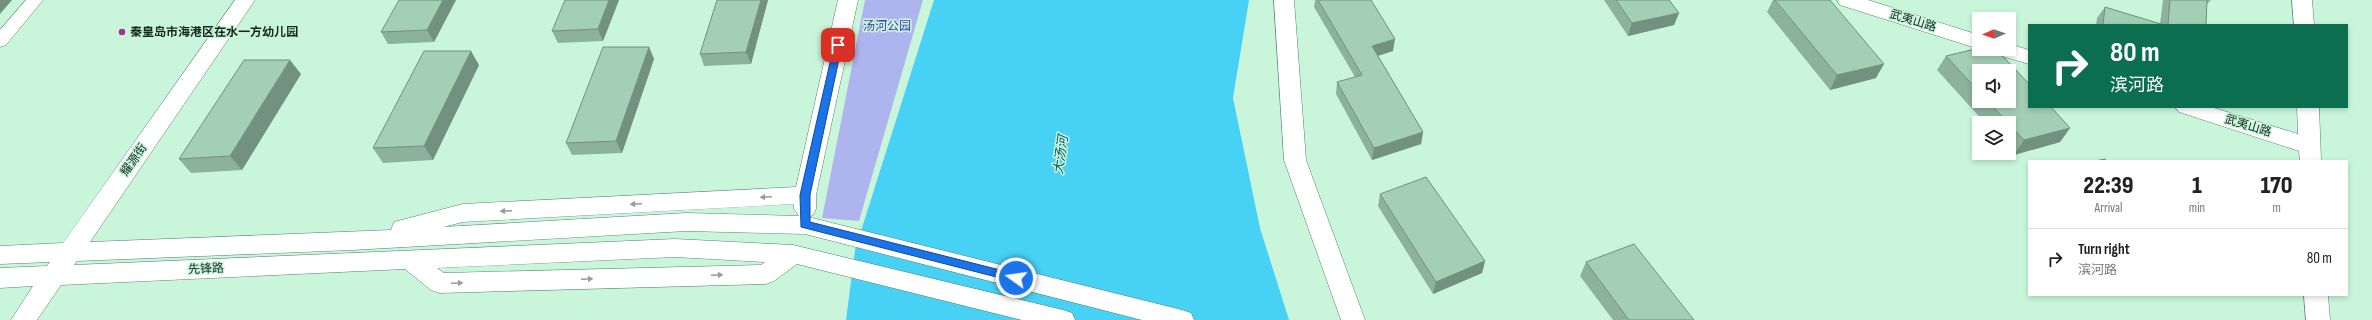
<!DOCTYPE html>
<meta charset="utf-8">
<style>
:root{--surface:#fff;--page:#f6f6f6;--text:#222;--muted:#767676;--line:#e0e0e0}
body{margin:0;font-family:"Sofia Sans Condensed","Noto Sans SC",sans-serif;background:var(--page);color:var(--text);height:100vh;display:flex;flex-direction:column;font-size:15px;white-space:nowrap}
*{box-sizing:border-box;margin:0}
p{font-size:13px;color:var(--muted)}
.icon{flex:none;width:22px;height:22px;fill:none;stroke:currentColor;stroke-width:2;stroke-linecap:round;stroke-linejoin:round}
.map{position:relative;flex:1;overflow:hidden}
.side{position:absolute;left:2028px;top:160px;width:320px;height:136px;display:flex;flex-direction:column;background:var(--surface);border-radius:0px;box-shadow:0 2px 6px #0003}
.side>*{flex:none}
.top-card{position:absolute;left:2028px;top:24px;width:320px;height:84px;border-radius:0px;box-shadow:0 2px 6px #0003;background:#0b6e4f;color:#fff;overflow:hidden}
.needle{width:26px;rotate:268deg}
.fabs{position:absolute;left:1972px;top:12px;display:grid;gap:8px}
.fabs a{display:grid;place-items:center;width:44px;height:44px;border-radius:0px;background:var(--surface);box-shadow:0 2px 6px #0003;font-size:20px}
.pin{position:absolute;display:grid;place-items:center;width:34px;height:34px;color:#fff;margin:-17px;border-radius:8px;box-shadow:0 2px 6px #0006}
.me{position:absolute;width:44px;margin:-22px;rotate:284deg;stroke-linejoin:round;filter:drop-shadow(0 0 3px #0008)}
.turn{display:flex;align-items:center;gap:14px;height:84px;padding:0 16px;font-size:18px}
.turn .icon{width:52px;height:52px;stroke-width:2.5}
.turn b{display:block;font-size:28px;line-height:34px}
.eta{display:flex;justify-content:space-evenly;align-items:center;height:68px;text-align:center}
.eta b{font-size:24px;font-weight:800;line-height:28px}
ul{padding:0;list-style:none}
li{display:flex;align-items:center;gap:12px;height:60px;padding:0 16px;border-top:1px solid var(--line)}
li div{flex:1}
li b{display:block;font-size:15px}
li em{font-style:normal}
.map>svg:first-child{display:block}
</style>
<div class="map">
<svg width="2372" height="320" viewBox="0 0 2372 320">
<rect width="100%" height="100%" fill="#c9f6db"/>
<path fill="#aeb5ee" d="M 865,0 L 923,0 L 859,221 L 822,218 Z"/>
<path fill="#47d1f5" d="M 934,0 L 1249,0 L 1233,98 L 1260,228 L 1289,320 L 846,320 L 855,250 Z"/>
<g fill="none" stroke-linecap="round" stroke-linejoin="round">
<defs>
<path id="street" d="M 26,0 L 43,0 L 6,45 L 0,47 L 0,30 Z"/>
<path id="secondary" d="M 235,0 L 255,0 L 90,242 L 391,230 L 394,222 L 463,204 L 796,187 L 838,0 L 858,0 L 816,195 L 816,209 L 813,215 L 808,217 L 1182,310 L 1191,313 L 1194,320 L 1142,320 L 805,234 L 686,231 L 352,250 L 77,261 L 74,265 L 675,239 L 793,245 L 1063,310 L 1072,313 L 1075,320 L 1022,320 L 797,264 L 774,281 L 766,284 L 439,293 L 431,290 L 405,269 L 61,285 L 37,320 L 11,320 L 33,286 L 0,288 L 0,268 L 47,266 L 50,262 L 0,264 L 0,246 L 63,243 ZM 794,204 L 794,209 L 799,216 L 686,213 L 443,227 L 463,222 ZM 675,257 L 765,262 L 761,265 L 444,273 L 437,268 Z
M 1274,0 L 1294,0 L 1306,160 L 1365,320 L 1341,320 L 1284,160 Z
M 1837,0 L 1868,0 L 1979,35 L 1979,49 L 1840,5 Z
M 2292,0 L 2312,0 L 2314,25 L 2294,25 Z
M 2009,44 L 2029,50 L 2029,64 L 1995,54 L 1992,49 L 2009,49 Z
M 2175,107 L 2211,107 L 2298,134 L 2297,107 L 2319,107 L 2321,160 L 2300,161 L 2299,151 L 2179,112 Z
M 2304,295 L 2328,295 L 2330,320 L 2306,320 Z"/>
</defs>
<use href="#street" stroke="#58816a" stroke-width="1"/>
<use href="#secondary" stroke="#58816a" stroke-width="1"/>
<use href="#street" fill="#fff" fill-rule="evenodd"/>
<use href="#secondary" fill="#fff" fill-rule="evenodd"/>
</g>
<path fill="#8cb29c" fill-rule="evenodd" d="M 456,0 L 434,42 L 388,44 L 381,32 Z
M 619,0 L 603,41 L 558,43 L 552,31 Z
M 717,0 L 768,0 L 751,64 L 704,66 L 700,54 Z
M 1315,0 L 1371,0 L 1393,51 L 1378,56 L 1423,132 L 1421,144 L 1372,160 L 1336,94 L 1337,82 L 1355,77 L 1314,7 Z
M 1604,0 L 1669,0 L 1679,13 L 1674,25 L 1628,36 Z
M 1773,0 L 1830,0 L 1876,78 L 1830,90 L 1767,12 Z
M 2163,0 L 2211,0 L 2206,5 L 2206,25 L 2096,25 L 2097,18 L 2105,7 L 2160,24 Z
M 649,47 L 654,59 L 622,153 L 572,155 L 566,143 Z
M 1979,48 L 1979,49 L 1996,49 L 2029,84 L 2029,107 L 2051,107 L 2070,128 L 2060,142 L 2014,155 L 2009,150 L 2009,123 L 1985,123 L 1937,70 L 1946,56 ZM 1979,71 L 2009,71 L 2009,101 L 1979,101 Z
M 479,65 L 433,160 L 383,163 L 373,148 Z
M 301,74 L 242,170 L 191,173 L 179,159 Z
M 1380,194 L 1485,261 L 1482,273 L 1433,294 L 1378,206 Z
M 1586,262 L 1694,320 L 1613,320 L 1580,276 Z"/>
<path fill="#72917f" d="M 0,0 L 12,0 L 0,14 Z
M 443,0 L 456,0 L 434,42 L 427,30 Z
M 609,0 L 619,0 L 603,41 L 598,29 Z
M 761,0 L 768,0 L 751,64 L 746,52 Z
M 1679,13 L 1674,25 L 1628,36 L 1632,23 Z
M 1395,39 L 1393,51 L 1370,58 L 1372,46 Z
M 649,47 L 654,59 L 622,153 L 616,141 Z
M 471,51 L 479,65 L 433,160 L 424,146 Z
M 290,60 L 301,74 L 242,170 L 230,156 Z
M 1884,64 L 1876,78 L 1830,90 L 1837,75 Z
M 2070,128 L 2060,142 L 2014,155 L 2024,140 Z
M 1423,132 L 1421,144 L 1372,160 L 1374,148 Z
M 1485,261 L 1482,273 L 1433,294 L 1436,282 Z"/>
<path fill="#a3cfb5" stroke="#72917f" d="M 399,0 L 443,0 L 427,30 L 381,32 Z
M 565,0 L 609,0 L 598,29 L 552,31 Z
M 717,0 L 761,0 L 746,52 L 700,54 Z
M 1318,0 L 1371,0 L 1395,39 L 1372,46 L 1423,132 L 1374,148 L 1337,82 L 1362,75 Z
M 1616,0 L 1669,0 L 1679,13 L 1632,23 Z
M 1775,0 L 1830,0 L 1884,64 L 1837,75 Z
M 2170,0 L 2207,0 L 2206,25 L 2168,25 Z
M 2105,7 L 2164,25 L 2103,25 Z
M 603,47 L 649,47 L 616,141 L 566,143 Z
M 1979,48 L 1979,49 L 1996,49 L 2029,84 L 2029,107 L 2051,107 L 2070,128 L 2024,140 L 2009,124 L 2009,123 L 2008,123 L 1988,101 L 2009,101 L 2009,71 L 1979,71 L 1979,92 L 1946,56 Z
M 424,51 L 471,51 L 424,146 L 373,148 Z
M 244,60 L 290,60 L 230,156 L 179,159 Z
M 2105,159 L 2107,161 L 2095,161 Z
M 1426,177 L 1485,261 L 1436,282 L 1380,194 Z
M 1634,244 L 1694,320 L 1629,320 L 1586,262 Z"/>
<defs><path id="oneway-solid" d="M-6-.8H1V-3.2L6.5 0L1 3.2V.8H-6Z"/></defs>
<g fill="#969e99">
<use href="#oneway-solid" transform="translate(766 197) rotate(177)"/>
<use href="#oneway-solid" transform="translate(636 204) rotate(177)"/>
<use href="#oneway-solid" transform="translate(506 211) rotate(177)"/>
<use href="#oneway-solid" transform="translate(717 275) rotate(-2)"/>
<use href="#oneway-solid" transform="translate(587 279) rotate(-2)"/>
<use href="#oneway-solid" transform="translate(457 283) rotate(-2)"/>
</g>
<path fill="#1a73e8" stroke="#114b97" d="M 838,42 L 842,45 L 810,195 L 810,222 L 1016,274 L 1020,275 L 1020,281 L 1016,282 L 801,227 L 800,195 L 834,45 Z"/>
<circle fill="#a6328b" stroke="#c9f6db" stroke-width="1.5" cx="122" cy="32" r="4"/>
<g text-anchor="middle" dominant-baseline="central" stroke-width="3" stroke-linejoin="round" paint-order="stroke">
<g font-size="12" fill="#16271d" stroke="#c9f6db">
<text transform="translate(1913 21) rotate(17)">武夷山路</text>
<text transform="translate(2248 126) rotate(17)">武夷山路</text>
<text transform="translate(134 160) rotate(-55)">耀源街</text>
<text transform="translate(206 269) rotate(-2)">先锋路</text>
</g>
<g font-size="12" fill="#443cb7" stroke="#c9f6db">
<text x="887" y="26">汤河公园</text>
</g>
<g font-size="12" font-weight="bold" fill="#16271d" stroke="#c9f6db" text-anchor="start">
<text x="130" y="32">秦皇岛市海港区在水一方幼儿园</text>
</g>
<g font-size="13" font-style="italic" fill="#025668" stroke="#c9f6db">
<text transform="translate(1061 155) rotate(-82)">大汤河</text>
</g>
</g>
</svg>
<div class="fabs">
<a><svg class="needle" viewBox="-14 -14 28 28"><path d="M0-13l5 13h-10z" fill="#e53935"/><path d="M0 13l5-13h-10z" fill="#767676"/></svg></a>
<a><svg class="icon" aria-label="sound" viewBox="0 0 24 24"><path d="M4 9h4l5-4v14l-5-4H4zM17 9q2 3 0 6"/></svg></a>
<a><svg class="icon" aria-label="layers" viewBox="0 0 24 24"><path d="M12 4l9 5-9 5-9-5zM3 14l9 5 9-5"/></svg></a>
</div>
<div class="pin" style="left:838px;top:45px;background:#d93025"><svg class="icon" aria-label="arrive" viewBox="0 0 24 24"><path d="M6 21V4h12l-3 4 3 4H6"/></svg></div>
<svg class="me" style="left:1016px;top:278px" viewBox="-20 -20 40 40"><circle r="17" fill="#1a73e8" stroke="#fff" stroke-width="3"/><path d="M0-11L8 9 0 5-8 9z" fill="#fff"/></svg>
<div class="top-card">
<div class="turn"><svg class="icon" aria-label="right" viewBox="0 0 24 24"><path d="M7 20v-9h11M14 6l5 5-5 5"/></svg><div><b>80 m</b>滨河路</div></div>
</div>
<section class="side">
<div class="eta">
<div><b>22:39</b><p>Arrival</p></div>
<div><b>1</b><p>min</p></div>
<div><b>170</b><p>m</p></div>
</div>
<ul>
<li><svg class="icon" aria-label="right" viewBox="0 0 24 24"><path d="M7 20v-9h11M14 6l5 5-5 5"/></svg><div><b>Turn right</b><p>滨河路</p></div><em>80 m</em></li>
</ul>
</section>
</div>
